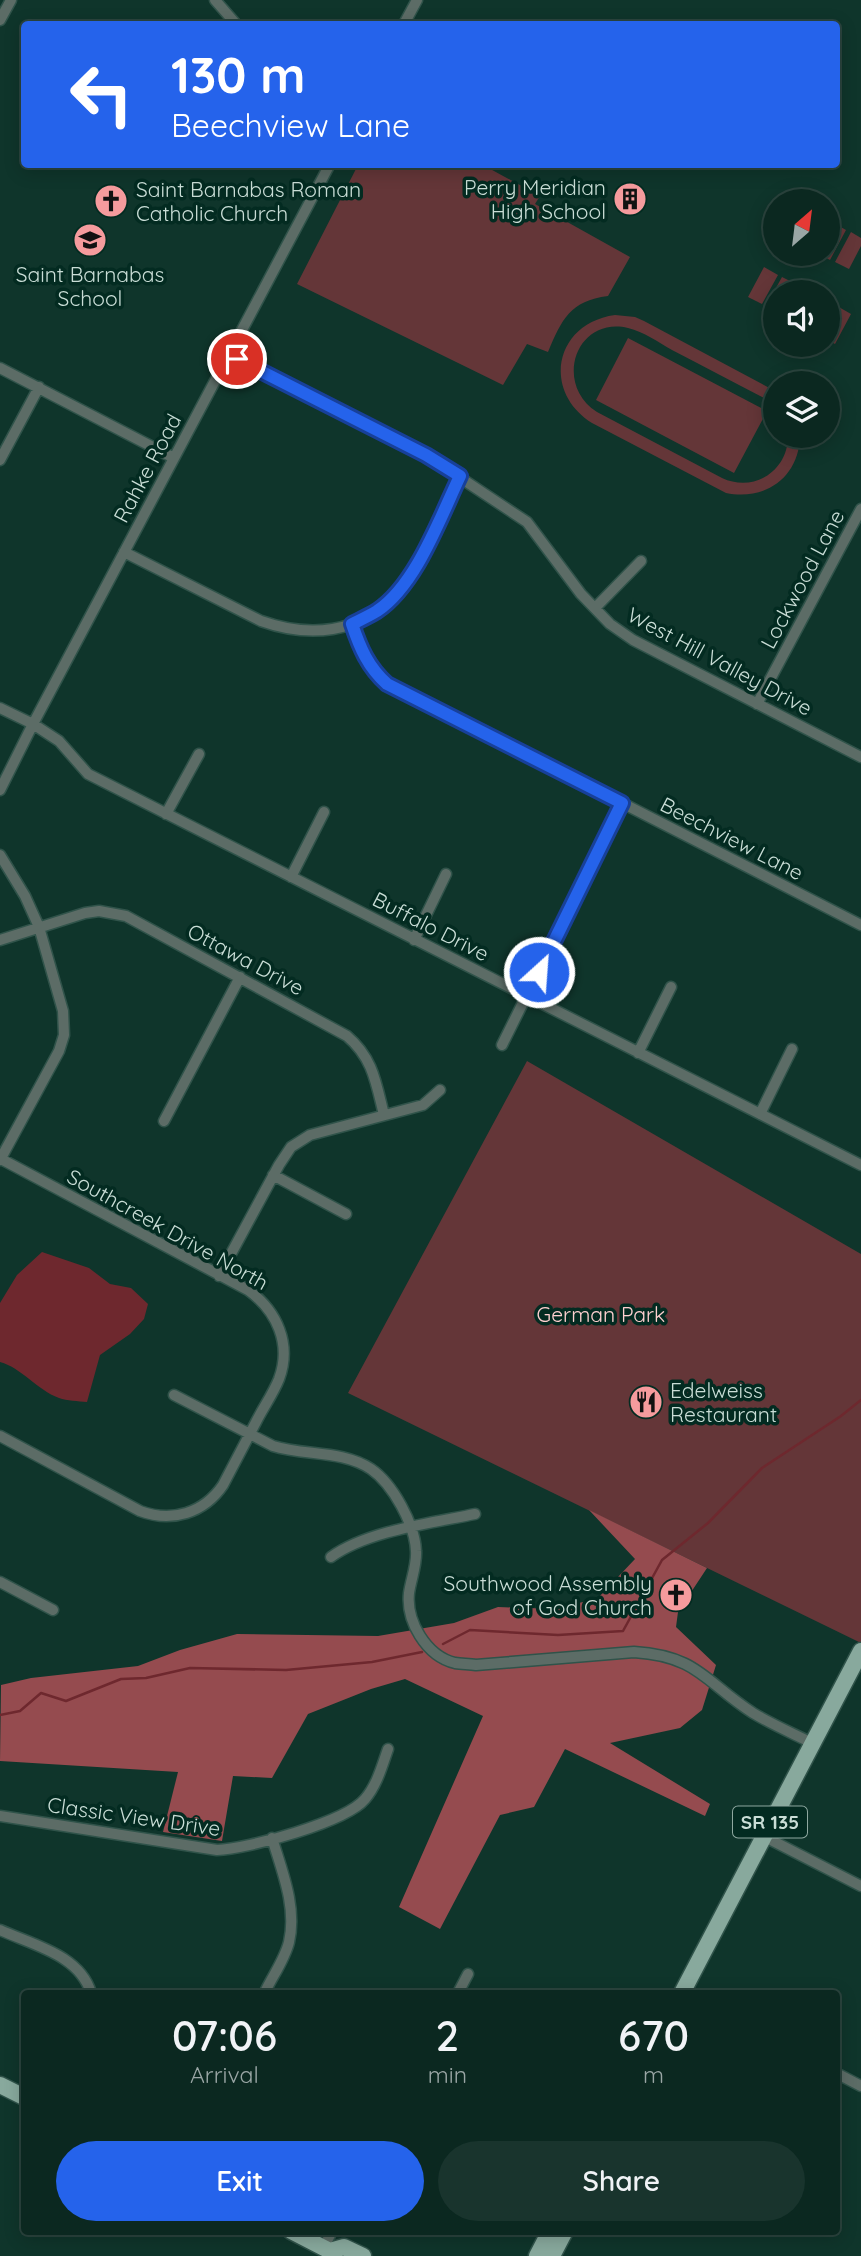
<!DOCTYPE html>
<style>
:root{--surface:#0b2820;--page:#19342d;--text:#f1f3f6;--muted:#9aa6a5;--line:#2b443e;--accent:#2563eb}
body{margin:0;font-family:Quicksand,sans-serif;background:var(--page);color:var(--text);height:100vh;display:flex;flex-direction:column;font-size:26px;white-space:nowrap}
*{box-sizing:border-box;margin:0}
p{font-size:23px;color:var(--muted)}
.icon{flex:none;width:38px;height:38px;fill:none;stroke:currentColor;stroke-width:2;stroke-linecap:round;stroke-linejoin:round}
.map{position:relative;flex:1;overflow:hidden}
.side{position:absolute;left:21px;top:1990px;width:819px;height:245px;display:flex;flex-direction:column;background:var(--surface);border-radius:7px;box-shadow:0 4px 18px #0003,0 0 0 2px var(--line)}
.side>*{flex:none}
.guide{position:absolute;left:21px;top:21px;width:819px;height:147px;border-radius:7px;box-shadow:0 4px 18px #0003,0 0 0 2px var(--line);background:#2563eb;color:#fff;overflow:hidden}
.needle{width:46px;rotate:28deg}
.buttons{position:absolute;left:763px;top:189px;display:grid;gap:14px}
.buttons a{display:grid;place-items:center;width:77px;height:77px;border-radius:50%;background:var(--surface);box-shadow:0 4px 18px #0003,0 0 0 2px var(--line);font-size:35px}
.pin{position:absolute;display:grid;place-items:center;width:60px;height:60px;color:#fff;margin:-30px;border:4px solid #fff;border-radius:50%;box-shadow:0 2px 7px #0007}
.me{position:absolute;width:77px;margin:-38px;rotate:26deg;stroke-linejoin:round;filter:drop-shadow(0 0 5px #0008)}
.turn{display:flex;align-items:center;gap:24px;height:147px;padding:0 35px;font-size:32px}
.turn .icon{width:91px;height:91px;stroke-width:2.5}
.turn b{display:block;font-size:49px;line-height:60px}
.eta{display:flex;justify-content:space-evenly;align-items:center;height:119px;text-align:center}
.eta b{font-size:42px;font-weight:600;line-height:49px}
.action{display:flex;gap:14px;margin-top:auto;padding:14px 35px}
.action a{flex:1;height:80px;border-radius:42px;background:var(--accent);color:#fff;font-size:28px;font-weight:600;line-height:80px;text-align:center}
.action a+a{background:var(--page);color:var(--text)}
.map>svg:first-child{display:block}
</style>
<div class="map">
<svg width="861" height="2256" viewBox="0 0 861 2256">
<rect width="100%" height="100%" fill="#0f352b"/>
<path fill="#643638" d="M 358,165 L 483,165 L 540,196 L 535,204 L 630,257 L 608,296 C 570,301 562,319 548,352 L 527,344 L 503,385 L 297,284 Z
M 832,222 L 846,230 L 830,260 L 819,254 L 828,254 L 828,231 Z
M 851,232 L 861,238 L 861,246 L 849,269 L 835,262 Z
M 764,267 L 778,275 L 762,304 L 748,297 Z
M 782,277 L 796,284 L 792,292 L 775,292 L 775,312 L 766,306 Z
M 837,306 L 851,314 L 835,344 L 828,340 L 828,323 Z
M 615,315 L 635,317 L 644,321 L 775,391 L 775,407 L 764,398 C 733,382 703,366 672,350 C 658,342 644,332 628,328 C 576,316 553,384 597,412 L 722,478 C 754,493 788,471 788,436 L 800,436 C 799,477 766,501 726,493 L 592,423 C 541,391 555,323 615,315 Z
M 628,338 L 767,411 L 734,473 L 596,400 Z
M 527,1061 L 861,1254 L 861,1643 L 348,1393 Z"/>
<path fill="#954b4f" d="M 589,1510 L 707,1568 L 678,1612 L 676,1627 L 716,1665 L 702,1710 L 680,1728 L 610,1743 L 710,1804 L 705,1816 L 565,1749 L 534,1807 L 500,1815 L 440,1929 L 399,1907 L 483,1716 L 405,1679 L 371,1689 L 308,1714 L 272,1778 L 233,1776 L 222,1841 L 163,1832 L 178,1772 L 0,1761 L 1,1685 L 31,1678 L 138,1666 L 180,1650 L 237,1634 L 378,1636 L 454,1623 L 498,1607 L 556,1609 L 598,1598 L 635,1559 Z"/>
<path fill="#6e282e" d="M 42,1252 L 89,1268 L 110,1284 L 131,1288 L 148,1304 L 144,1319 L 130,1334 L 100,1355 L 87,1402 C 78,1401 67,1401 59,1398 C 37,1390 22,1368 0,1362 L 0,1303 L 17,1275 Z"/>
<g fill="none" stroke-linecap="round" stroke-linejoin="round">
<path stroke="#6e282e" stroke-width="2.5" d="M 443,1644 L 470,1630 L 558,1635 L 623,1631 L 662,1560 L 708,1523 L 762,1468 L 841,1416 L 861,1400
M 0,1715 L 20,1711 L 41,1693 L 66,1701 L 121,1679 L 146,1678 L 190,1668 L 286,1670 L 372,1662 L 422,1652"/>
<defs>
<path id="street" d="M 215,0 L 236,24
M 0,20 L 11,0
M 404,24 L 417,0
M 228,354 L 426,455 L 527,522 L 581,594 L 610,624 L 633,640 L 861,757
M 0,368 L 174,458
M 0,460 L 39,387
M 124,552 L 261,621 C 309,638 359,634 396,595 C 423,566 443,512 460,476
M 595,608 L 641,561
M 352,624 C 360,648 367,667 387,683 L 861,925
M 757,704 L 861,509
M 0,708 L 33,724 L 59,741 L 88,774 L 861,1165
M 0,790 L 33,724 L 330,164
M 166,814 L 199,754
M 0,855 L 25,896 L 39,927 L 63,1011 L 64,1035 L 59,1051 L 0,1160
M 291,877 L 324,812
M 0,940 L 85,913 L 99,911 L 126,916 L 347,1036 C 373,1058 376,1083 384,1115
M 414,940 L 446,874
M 502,1045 L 622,803
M 638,1053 L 671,987
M 760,1114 L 792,1049
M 164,1121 L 240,977
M 273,1175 L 346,1214
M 219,1276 L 279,1165 L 291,1147 L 310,1135 L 423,1105 L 440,1090
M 174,1395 L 273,1446 C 305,1456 342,1450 371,1469 C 393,1484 415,1525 416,1551 C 417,1565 411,1579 409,1593 C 406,1621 426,1656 455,1663 C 462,1664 469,1664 476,1665 L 634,1652 C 698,1656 705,1682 753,1713 C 771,1724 792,1733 812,1743
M 0,1436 L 140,1511 C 172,1523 204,1513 223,1485 C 234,1464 245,1443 256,1422 C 263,1408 273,1394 279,1379 C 292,1344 277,1311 248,1290 L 1,1159
M 331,1557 C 367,1531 431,1523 475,1514
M 0,1582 L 53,1610
M 0,1816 L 217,1850 C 247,1849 346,1822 365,1799 C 377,1785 382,1766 388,1749
M 763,1836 L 861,1886
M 0,1930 C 33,1945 80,1955 91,1993
M 265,1992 C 272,1977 285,1959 289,1942 C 297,1907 282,1871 272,1838
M 458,1993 L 468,1974
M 836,2073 L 861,2086
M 324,2247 L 332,2231"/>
<path id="primary" d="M 682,1993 L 861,1651
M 0,2085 L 24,2097
M 291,2231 L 330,2251 L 344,2247 L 363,2256
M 537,2256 L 550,2231
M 552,2256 L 565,2231"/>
</defs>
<use href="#street" stroke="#30534a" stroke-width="13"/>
<use href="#primary" stroke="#30534a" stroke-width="19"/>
<use href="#street" stroke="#5c6c66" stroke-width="10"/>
<use href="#primary" stroke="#88a99d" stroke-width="16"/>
</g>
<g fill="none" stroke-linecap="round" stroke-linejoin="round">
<defs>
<path id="route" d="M 237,359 L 426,455 L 460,476 C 440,518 416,585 377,611 C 369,616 360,620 352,624 C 360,648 368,667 387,684 L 622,803 L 539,972"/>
</defs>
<use href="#route" stroke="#184099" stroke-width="18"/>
<use href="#route" stroke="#2563eb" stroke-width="12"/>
</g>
<defs>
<symbol id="building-disc" viewBox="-11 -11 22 22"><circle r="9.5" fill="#f59b9d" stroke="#032b21"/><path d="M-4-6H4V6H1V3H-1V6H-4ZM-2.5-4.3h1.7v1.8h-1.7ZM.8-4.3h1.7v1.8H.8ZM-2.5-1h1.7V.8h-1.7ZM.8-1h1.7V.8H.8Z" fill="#111"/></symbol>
<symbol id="church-disc" viewBox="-11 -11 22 22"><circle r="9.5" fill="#f59b9d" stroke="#032b21"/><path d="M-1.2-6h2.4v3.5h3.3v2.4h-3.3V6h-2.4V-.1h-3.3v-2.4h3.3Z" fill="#111"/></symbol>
<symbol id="school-disc" viewBox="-11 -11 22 22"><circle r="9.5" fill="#f59b9d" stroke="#032b21"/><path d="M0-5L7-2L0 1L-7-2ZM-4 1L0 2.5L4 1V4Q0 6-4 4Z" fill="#111"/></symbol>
<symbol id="restaurant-disc" viewBox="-11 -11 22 22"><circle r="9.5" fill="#f59b9d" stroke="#032b21"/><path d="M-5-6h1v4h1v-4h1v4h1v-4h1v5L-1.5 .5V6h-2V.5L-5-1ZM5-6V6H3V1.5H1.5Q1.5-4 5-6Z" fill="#111"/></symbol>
</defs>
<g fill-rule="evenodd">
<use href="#building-disc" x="611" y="180" width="38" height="38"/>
<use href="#church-disc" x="92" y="182" width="38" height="38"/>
<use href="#school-disc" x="71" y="221" width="38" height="38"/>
<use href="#restaurant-disc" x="627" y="1383" width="38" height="38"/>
<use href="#church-disc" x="657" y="1576" width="38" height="38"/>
</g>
<g text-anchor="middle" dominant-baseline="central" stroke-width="7" stroke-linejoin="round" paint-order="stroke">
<rect fill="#032b21" stroke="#8ea8a0" stroke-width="2" x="733" y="1806.5" width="74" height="31" rx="5"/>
<g font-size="19" font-weight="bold" fill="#c9ddd6">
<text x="770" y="1822">SR 135</text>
</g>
<g font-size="21" fill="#c9ddd6" stroke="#032b21" text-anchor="end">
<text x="606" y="187">Perry Meridian<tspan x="606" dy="24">High School</tspan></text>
<text x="136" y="189" text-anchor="start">Saint Barnabas Roman<tspan x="136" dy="24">Catholic Church</tspan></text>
<text x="90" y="274" text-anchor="middle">Saint Barnabas<tspan x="90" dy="24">School</tspan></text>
<text x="670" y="1390" text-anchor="start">Edelweiss<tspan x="670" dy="24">Restaurant</tspan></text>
<text x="652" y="1583">Southwood Assembly<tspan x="652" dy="24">of God Church</tspan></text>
</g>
<g font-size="21" fill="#c9ddd6" stroke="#032b21">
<text transform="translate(147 468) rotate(-62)">Rahke Road</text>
<text transform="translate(802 579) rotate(-62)">Lockwood Lane</text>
<text transform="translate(720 661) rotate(28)">West Hill Valley Drive</text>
<text transform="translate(732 838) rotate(27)">Beechview Lane</text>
<text transform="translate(431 926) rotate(27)">Buffalo Drive</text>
<text transform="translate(246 959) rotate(28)">Ottawa Drive</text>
<text transform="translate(168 1229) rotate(29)">Southcreek Drive North</text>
<text transform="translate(134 1816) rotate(8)">Classic View Drive</text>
</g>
<g font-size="21" fill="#ffd1d1" stroke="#032b21">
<text x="601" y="1314">German Park</text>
</g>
</g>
</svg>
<div class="buttons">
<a><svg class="needle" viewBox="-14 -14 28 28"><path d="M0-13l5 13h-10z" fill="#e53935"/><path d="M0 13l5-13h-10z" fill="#9aa6a5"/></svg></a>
<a><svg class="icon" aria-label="sound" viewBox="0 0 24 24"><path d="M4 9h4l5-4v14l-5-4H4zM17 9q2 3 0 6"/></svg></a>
<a><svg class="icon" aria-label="layers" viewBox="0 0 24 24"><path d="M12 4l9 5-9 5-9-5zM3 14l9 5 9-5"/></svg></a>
</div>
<div class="pin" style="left:237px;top:359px;background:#d93025"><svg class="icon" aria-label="arrive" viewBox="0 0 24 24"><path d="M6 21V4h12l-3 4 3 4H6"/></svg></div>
<svg class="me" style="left:539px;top:972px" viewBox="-20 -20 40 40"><circle r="17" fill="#2563eb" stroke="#fff" stroke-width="3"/><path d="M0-11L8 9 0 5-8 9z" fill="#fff"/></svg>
<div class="guide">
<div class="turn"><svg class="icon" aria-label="left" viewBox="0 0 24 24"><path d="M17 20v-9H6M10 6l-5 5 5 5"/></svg><div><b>130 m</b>Beechview Lane</div></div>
</div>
<section class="side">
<div class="eta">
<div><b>07:06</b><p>Arrival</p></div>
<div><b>2</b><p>min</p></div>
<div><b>670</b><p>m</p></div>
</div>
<div class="action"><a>Exit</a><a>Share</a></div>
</section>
</div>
